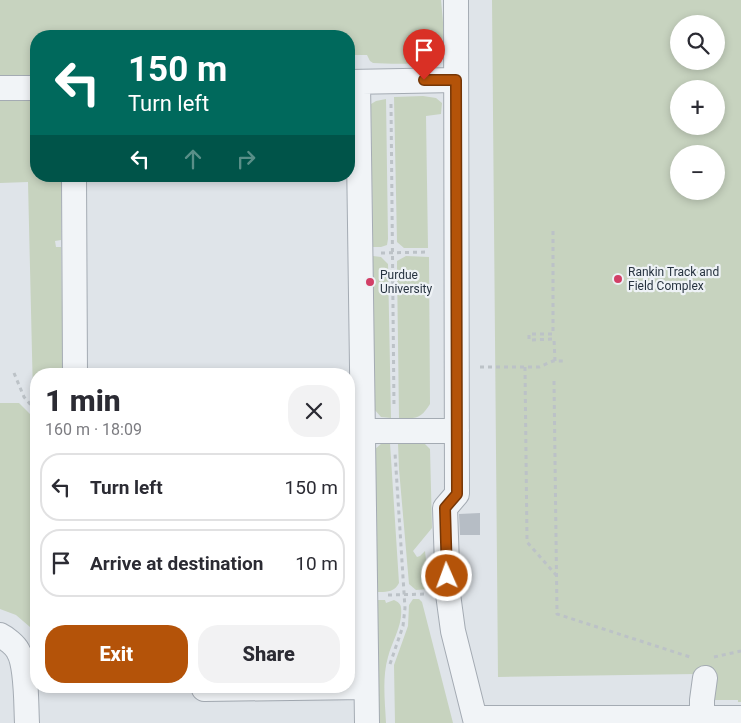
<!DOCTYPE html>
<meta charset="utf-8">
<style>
:root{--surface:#fff;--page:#f2f2f3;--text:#2b2b33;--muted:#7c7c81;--line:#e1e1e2;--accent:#b45309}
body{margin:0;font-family:Roboto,sans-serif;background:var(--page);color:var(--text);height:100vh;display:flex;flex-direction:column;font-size:19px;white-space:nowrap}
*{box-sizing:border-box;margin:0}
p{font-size:16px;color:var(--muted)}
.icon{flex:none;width:28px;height:28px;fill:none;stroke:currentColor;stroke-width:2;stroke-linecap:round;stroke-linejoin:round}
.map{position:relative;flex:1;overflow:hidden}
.details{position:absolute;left:30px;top:368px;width:325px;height:325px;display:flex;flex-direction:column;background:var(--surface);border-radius:20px;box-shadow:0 2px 8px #0003}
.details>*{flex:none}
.banner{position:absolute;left:30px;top:30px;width:325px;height:152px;border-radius:20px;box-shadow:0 2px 8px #0003;background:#00695c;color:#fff;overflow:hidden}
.fabs{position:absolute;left:670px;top:15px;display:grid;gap:10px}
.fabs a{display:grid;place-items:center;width:55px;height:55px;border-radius:50%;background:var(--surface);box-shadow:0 2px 8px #0003;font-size:25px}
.pin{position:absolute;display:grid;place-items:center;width:42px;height:42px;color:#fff;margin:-51px -21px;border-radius:50% 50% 50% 0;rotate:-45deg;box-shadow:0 0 5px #0007}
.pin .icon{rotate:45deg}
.me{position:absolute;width:55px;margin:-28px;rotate:358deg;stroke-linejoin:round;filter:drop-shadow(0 0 4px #0008)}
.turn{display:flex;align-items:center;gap:18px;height:105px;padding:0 15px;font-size:22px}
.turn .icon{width:65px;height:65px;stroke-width:2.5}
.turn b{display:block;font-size:35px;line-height:42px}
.lanes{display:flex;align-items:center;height:48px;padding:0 15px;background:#0003;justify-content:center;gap:25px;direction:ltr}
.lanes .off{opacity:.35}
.round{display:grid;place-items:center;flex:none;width:52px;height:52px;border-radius:20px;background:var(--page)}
.summary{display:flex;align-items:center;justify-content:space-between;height:85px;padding:0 15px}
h1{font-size:30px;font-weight:800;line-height:38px}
.action{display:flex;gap:10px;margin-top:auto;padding:10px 15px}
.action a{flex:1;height:58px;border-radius:20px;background:var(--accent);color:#fff;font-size:20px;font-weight:800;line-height:58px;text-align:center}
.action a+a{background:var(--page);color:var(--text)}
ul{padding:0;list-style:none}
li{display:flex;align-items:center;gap:15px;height:68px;margin:0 10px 8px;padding:0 5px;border:2px solid var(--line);border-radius:20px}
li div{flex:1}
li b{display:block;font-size:19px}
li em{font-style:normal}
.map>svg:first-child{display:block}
</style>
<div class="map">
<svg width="741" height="723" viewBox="0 0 741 723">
<rect width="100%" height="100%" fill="#dfe4e9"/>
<path fill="#c7d3bf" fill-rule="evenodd" d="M 0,0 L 441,0 C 442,12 445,32 442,43 C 436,70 394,63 373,63 L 370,61 L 367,55 L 349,55 L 349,36 L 36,36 L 36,75 L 0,76 Z
M 492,0 L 741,0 L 741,702 L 738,702 L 738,700 L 697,700 L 696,674 L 498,677 ZM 679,24 L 716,24 L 716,61 L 679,61 ZM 679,89 L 716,89 L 716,126 L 679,126 ZM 679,154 L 716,154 L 716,191 L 679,191 Z
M 423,96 L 436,98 L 442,103 L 441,114 L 426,116 L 428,248 L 404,248 L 397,242 L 394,97 Z
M 0,97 L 36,98 L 36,176 L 61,176 L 61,240 L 55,241 L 56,247 L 61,247 L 63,374 L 36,374 L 36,400 L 33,396 L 28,182 L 0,183 Z
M 386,99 L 388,239 L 387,245 L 381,247 L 373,247 L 371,104 L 376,101 Z
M 373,256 L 381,257 L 388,264 L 391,418 L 381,417 L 374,409 Z
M 406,256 L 429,257 L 430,404 C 420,420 416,418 399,418 L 397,267 L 397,261 Z
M 0,403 L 19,403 L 36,420 L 36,627 L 30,627 L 16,615 L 0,609 Z
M 423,442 L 430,449 L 432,528 L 413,551 L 417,557 L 420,556 L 425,551 L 429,589 L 416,590 L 409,584 L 399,469 L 398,443 Z
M 382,443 L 390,443 L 399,583 C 394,593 385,592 375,592 L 373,451 Z
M 413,599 L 419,599 L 422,602 L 453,723 L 395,723 L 394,665 L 408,626 L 409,605 Z
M 377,600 L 385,600 L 386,603 L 394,600 C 398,602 401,604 401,608 C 403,625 392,641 388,657 C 382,677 385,702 386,723 L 378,723 Z"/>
<path fill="#b6bdc5" d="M 480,513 L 480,535 L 460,535 L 459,514 Z"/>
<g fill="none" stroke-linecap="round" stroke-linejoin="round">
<defs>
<path id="minor" d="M 456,0 L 457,494 L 445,508 L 448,594 L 453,631 L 476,723
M 349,82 L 456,80
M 358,82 L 367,723
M 0,88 L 36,88
M 74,176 L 75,374
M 363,431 L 457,431
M 0,635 C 6,638 15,645 18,651 C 27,665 26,705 27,723
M 204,689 L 366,687
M 475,718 L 741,718
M 702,718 L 702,700 L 705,678"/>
</defs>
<use href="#minor" stroke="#a4abb3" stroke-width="26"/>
<path stroke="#bcc2c7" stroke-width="3" stroke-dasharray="4 4" stroke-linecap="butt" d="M 391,104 L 394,408
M 553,231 L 553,334 L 529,334 L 529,340 L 554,339 L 555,361
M 381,253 L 427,252
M 480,367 L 539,367 L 553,361 L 564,361
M 525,367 L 527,542 L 556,575
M 14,373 L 24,397 L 36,411
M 554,381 L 557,614 L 693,658
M 388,595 L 427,594
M 714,657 L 741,651
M 390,664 L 403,626 L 405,608 L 395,453"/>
<use href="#minor" stroke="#f1f4f7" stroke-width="24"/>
</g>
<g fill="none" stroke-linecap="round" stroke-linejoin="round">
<defs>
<path id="route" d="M 424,80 L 456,80 L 457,494 L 445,508 L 447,576"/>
</defs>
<use href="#route" stroke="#753606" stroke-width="12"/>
<use href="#route" stroke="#b45309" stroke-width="9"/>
</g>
<g fill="#d23f66" stroke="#eef2f6" stroke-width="2">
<circle cx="618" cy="279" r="5"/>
<circle cx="370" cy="282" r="5"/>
</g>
<g text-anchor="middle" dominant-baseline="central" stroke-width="4.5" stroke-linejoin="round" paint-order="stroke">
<g font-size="12" fill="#273340" stroke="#eef2f6" text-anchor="start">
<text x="628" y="272">Rankin Track and<tspan x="628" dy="14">Field Complex</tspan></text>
<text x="380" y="275">Purdue<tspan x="380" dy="14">University</tspan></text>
</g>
</g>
</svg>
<div class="fabs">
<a><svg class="icon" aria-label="search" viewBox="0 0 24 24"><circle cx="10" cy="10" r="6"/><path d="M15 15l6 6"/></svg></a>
<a>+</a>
<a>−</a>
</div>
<div class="pin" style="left:424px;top:80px;background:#d93025"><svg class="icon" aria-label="arrive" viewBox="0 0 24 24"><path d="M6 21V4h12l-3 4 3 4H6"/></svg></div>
<svg class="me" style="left:447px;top:576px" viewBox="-20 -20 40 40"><circle r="17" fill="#b45309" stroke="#fff" stroke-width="3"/><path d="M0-11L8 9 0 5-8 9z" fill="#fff"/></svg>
<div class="banner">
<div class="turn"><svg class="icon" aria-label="left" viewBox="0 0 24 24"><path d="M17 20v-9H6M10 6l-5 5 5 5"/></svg><div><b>150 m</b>Turn left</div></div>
<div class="lanes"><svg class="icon" aria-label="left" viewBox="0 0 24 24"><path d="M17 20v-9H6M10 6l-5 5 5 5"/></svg><svg class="icon off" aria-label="ahead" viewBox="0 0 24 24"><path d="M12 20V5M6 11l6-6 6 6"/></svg><svg class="icon off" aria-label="right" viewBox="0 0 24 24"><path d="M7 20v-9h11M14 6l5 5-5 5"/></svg></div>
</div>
<section class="details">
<div class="summary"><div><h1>1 min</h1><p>160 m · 18:09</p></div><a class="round"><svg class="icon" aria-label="close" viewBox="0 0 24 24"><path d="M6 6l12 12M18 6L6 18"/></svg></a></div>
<ul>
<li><svg class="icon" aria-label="left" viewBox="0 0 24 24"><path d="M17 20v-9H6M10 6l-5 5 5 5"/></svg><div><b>Turn left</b></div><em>150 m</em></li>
<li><svg class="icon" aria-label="arrive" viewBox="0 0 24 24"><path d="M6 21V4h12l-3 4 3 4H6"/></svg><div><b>Arrive at destination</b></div><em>10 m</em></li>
</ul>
<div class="action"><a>Exit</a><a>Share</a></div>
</section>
</div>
